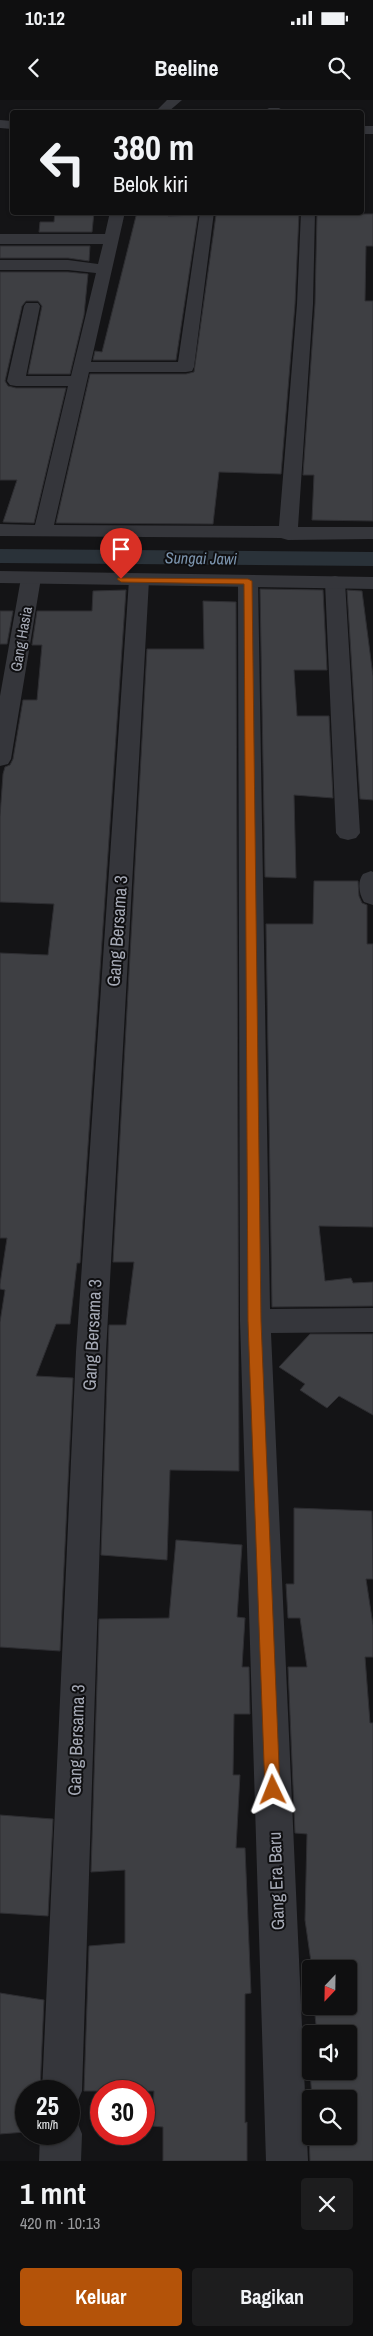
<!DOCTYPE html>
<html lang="id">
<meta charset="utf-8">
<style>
:root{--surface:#0f0f10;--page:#1d1d1e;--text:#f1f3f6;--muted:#9b9c9f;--line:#2f2f30;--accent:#b45309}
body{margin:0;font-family:"Archivo Narrow",sans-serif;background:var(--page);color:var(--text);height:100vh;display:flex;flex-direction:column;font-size:19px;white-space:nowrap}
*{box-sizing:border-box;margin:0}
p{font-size:16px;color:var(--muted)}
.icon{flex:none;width:28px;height:28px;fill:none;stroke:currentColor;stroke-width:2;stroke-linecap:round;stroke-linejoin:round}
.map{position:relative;height:2061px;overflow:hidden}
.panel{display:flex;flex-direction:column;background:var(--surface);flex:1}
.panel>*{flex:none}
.banner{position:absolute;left:10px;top:10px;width:354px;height:105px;border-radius:5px;box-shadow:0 1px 4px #0004,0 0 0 1px var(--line);background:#0f0f10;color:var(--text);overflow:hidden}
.needle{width:32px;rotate:202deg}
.buttons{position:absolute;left:302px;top:1860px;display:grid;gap:10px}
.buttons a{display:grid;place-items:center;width:55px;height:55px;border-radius:5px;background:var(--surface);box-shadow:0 1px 4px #0004,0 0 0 1px var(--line);font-size:25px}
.speed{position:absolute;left:15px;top:1980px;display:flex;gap:10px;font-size:25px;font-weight:700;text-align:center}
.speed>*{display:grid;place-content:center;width:65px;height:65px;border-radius:50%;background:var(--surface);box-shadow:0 1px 4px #0004,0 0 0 1px var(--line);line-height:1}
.speed small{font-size:12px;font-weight:400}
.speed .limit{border:8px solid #d22;background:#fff;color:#111}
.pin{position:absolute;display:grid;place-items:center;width:42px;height:42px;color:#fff;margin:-51px -21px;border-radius:50% 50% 50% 0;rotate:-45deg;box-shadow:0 0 5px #0007}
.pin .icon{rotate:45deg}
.me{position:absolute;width:55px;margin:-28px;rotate:358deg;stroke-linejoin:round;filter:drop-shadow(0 0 4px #0008)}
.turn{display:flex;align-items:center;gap:18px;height:105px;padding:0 20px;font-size:22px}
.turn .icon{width:65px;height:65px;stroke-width:2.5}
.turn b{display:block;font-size:35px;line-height:42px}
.round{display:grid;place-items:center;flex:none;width:52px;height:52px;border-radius:5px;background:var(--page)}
.head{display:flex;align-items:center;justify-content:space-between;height:85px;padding:0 20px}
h1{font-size:30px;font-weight:800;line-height:38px}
.action{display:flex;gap:10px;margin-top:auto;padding:10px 20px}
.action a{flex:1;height:58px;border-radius:5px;background:var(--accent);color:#fff;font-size:20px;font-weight:800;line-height:58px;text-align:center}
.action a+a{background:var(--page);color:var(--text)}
.status{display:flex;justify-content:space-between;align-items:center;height:35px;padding:0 25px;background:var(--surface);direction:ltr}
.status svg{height:14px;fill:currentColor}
header{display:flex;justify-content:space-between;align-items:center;height:65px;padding:0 20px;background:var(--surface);font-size:22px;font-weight:800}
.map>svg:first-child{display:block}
</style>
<div class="status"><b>10:12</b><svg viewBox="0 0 49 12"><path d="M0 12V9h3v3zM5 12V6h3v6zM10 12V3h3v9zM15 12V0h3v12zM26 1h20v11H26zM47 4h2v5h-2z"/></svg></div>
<header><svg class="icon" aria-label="back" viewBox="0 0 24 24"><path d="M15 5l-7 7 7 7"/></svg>Beeline<svg class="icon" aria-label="search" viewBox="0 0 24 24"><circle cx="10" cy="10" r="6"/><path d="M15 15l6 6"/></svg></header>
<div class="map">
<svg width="373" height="2061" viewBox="0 0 373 2061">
<rect width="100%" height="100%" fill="#141416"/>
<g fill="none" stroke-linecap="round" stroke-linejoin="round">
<path fill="#2a3239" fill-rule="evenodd" d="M 0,449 L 373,452 L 373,466 L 0,463 Z"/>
</g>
<path fill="#3e3f43" stroke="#2e2e32" d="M 55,112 L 94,112 L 92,132 L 39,132 L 40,122 L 54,122 Z
M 137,112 L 169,112 L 168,116 L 198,115 L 176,260 L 93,260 L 95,251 L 102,252 Z
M 234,112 L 299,113 L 295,204 L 281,374 L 219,372 L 213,424 L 56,423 L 90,274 L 186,274 L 194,272 L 216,115 Z
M 317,114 L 373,114 L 373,146 L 366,146 L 365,201 L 373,201 L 373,421 L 312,420 L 314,375 L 303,375 L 315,204 Z
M 0,146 L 90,146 L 89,161 L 68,158 L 0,158 Z
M 0,172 L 68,172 L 88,174 L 84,215 L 70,274 L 28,274 L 42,206 L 38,201 L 26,201 L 22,206 L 5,281 L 8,286 L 16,288 L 66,288 L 34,423 L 3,422 L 17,380 L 0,380 Z
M 260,489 L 323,490 L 327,570 L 294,570 L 297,616 L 329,616 L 333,698 L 294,695 L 296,778 L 265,777 Z
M 126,490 L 80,1163 L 77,1163 L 70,1224 L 56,1224 L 36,1276 L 73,1278 L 60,1551 L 0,1547 L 0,1222 L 5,1190 L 0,1189 L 0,1184 L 7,1138 L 0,1138 L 0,853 L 48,855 L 54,804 L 0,802 L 0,716 L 3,674 L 5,667 L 10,665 L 13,659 L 23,600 L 37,600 L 42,545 L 32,545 L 37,511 L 92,511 L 93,491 Z
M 347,490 L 362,491 L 373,576 L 373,700 L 360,699 Z
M 203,501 L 236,502 L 239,1371 L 170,1370 L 167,1460 L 101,1455 L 108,1252 L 109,1225 L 126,1225 L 134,1162 L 113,1162 L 147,549 L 204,549 Z
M 0,511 L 13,511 L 7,544 L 0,544 Z
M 314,781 L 358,781 L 359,796 L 362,803 L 367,805 L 367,844 L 373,844 L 373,1127 L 319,1126 L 325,1181 L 351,1178 L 353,1183 L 373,1182 L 373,1206 L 272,1207 L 266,824 L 313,824 Z
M 310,1234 L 373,1234 L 373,1315 L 339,1296 L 327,1308 L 300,1290 L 305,1284 L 279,1267 Z
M 294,1408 L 372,1411 L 373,1479 L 366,1479 L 373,1525 L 373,1557 L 365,1557 L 370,1623 L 373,1623 L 373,2061 L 310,2061 L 308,2013 L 311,2013 L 311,2036 L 349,2036 L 349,1999 L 312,1999 L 308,1942 L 311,1941 L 311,1971 L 349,1971 L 349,1934 L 317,1934 L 314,1906 L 349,1906 L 349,1869 L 312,1869 L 305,1820 L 307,1734 L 295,1733 L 288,1567 L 307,1567 L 300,1518 L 288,1518 L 286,1484 L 294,1484 Z
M 176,1440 L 242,1445 L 237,1517 L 245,1518 L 242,1567 L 249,1567 L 250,1614 L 234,1614 L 233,1675 L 240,1675 L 236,1748 L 245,1748 L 251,1893 L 245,1894 L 245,2023 L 247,2022 L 247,2061 L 163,2061 L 163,2027 L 152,2026 L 154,1991 L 84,1991 L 89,1846 L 125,1843 L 125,1770 L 91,1772 L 99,1519 L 169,1518 Z
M 0,1715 L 53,1719 L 48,1816 L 0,1813 Z
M 0,1893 L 44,1900 L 40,1991 L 26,1991 L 26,2032 L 0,2034 Z"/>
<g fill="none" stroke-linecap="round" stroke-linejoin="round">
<path fill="#35363b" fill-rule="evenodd" d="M 167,0 L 182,0 L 168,12 L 155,12 Z
M 269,8 L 279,8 L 286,12 L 262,12 Z
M 0,20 L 12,21 L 12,29 L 0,28 Z
M 361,26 L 373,26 L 373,34 L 361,34 Z
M 110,112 L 125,112 L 91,262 L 178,262 L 200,112 L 214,112 L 194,267 L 192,271 L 186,272 L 89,272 L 54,425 L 279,426 L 297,204 L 301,112 L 315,112 L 313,204 L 298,427 L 373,427 L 373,439 L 288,440 L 281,438 L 0,436 L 0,424 L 35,425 L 68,286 L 16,286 L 10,285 L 7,281 L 24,206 L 26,203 L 38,203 L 40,206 L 26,276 L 71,276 L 96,173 L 68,170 L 0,170 L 0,160 L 68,160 L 98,164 L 103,144 L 0,144 L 0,134 L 105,134 Z
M 31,472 L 38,474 L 41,478 L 11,659 L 8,664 L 0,666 L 0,596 L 21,478 L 24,474 Z
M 139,474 L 146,476 L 149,480 L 106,1252 L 82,1991 L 76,2005 L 69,2009 L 69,1991 L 42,1991 L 76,1252 L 129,480 L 132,476 Z
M 248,475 L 255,477 L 258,481 L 270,1209 L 373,1208 L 373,1232 L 271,1233 L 308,2061 L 266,2061 L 240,1221 L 238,481 L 241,477 Z
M 335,476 L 342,478 L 345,482 L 360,733 L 356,738 L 348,740 L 340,738 L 336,733 L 325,482 L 328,478 Z
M 371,771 L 373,772 L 373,805 L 364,802 C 359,794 357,782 363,774 Z
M 69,2017 L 76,2019 L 82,2034 L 81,2061 L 39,2061 L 40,2034 L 69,2034 Z"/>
<path fill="#35363b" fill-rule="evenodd" d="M 0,471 L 373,477 L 373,489 L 0,483 Z"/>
</g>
<path fill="#b45309" stroke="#753606" d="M 118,478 L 248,479 L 252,481 L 261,1221 L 280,1690 L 278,1695 L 273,1697 L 267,1695 L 265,1690 L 248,1221 L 244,484 L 121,482 L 117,479 Z"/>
<g text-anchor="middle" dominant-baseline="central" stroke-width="4" stroke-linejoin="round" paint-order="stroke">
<g font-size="15" fill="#a6aab6" stroke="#0f0f11">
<text transform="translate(21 539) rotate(-80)">Gang Hasia</text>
</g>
<g font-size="16" font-style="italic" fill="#7d96b0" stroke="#0f0f11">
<text transform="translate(201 458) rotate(1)">Sungai Jawi</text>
</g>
<g font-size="18" fill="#a6aab6" stroke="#0f0f11">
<text transform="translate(117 831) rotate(-86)">Gang Bersama 3</text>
<text transform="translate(92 1235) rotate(-87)">Gang Bersama 3</text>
<text transform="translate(76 1640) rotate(-88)">Gang Bersama 3</text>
<text transform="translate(276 1781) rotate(-92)">Gang Era Baru</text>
</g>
</g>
</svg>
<div class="buttons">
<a><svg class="needle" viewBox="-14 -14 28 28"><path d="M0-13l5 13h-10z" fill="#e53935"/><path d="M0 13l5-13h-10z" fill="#9b9c9f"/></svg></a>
<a><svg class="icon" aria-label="sound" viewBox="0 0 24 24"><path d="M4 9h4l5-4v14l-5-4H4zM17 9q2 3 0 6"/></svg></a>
<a><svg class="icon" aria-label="search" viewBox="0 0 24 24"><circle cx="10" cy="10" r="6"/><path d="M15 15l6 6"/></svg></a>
</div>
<div class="speed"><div>25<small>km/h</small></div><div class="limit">30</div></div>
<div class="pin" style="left:121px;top:479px;background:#d93025"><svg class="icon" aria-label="arrive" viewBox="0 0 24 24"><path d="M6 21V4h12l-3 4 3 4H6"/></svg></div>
<svg class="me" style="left:273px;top:1690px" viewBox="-20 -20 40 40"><path d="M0-17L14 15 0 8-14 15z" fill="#b45309" stroke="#fff" stroke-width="4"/></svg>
<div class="banner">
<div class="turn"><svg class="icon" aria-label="left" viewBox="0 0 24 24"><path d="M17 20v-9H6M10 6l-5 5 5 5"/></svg><div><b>380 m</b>Belok kiri</div></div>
</div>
</div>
<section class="panel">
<div class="head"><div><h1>1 mnt</h1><p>420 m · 10:13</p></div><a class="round"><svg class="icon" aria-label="close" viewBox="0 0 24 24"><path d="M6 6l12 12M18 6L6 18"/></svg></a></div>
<div class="action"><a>Keluar</a><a>Bagikan</a></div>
</section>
